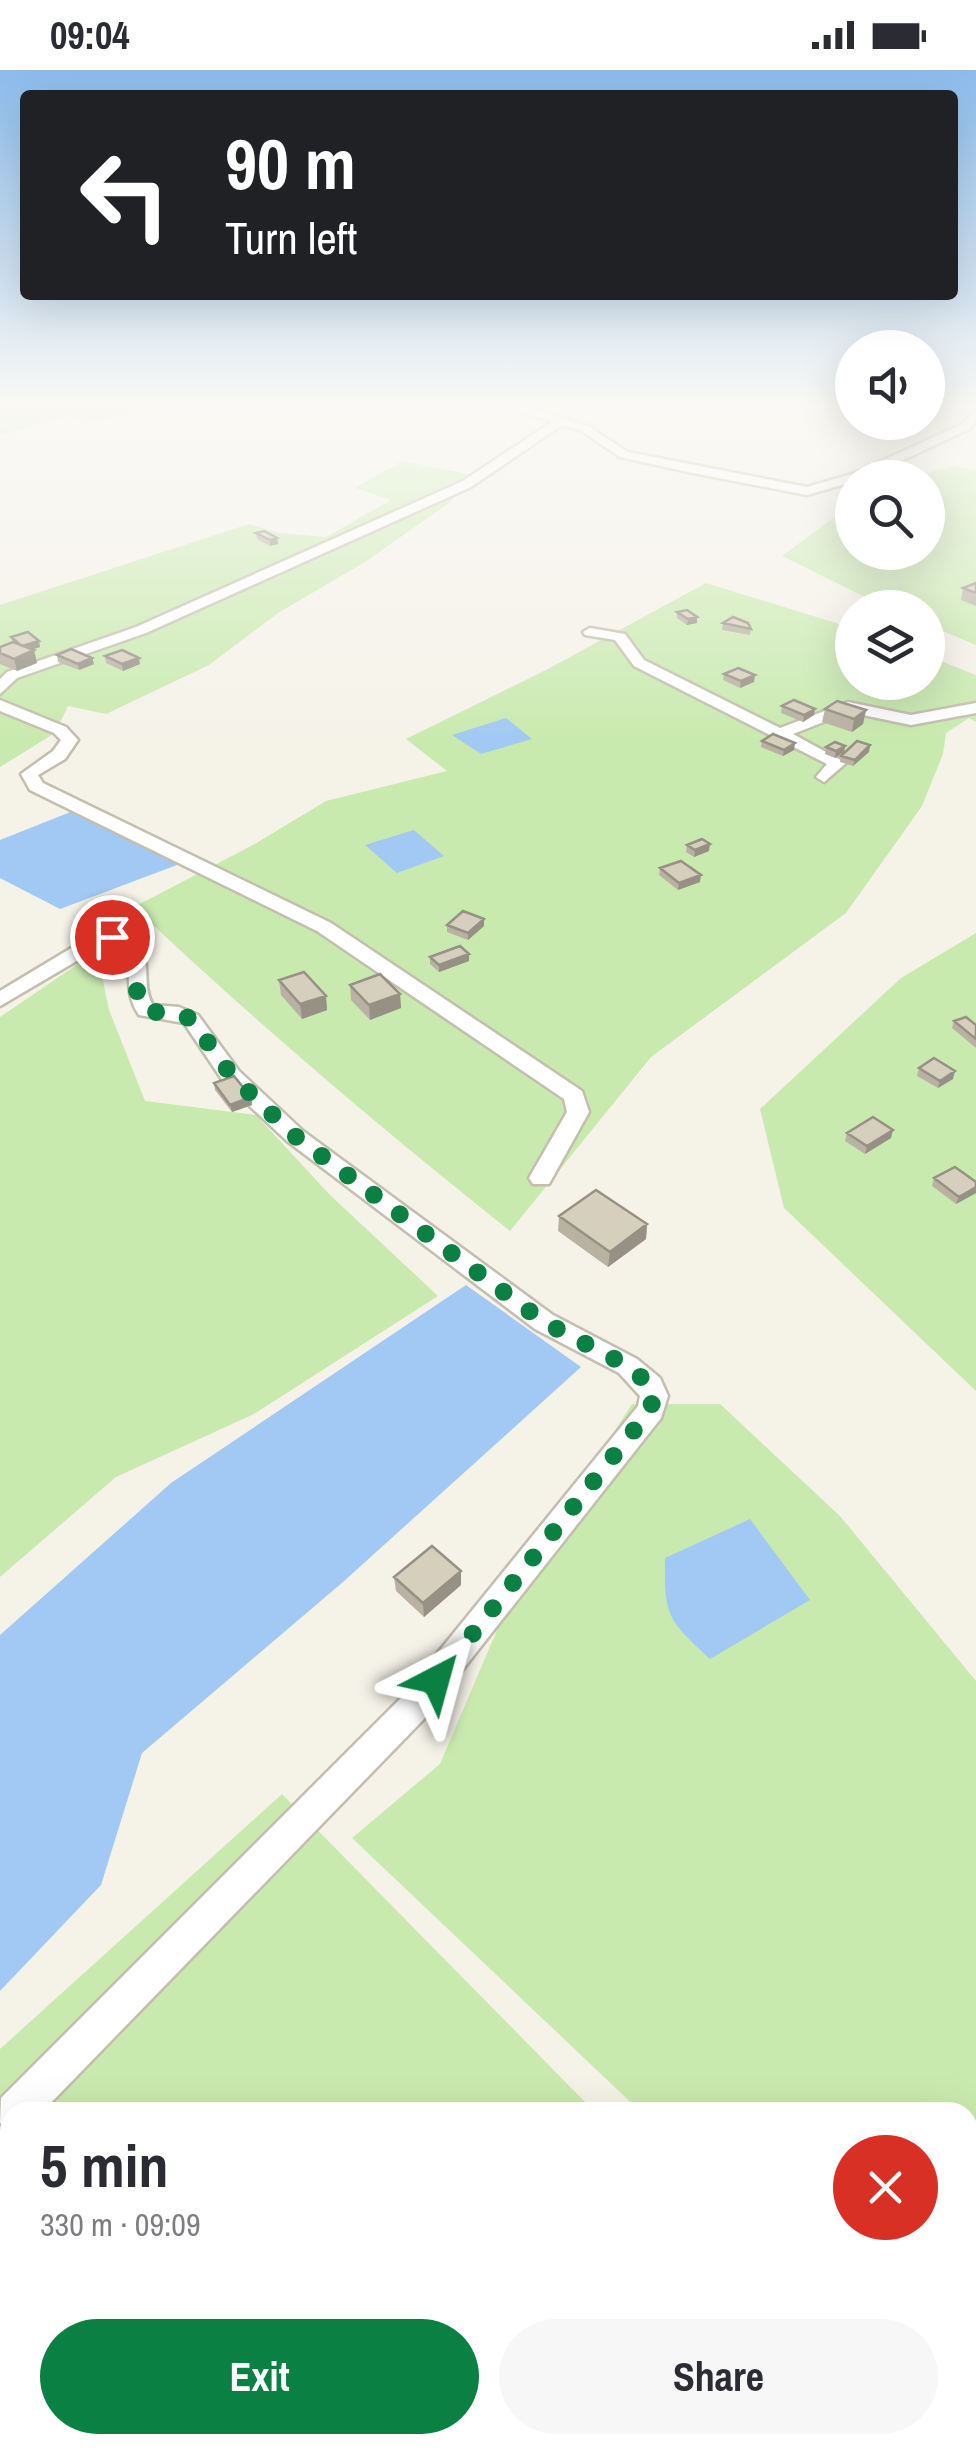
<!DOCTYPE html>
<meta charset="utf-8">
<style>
:root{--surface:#fff;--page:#f7f7f7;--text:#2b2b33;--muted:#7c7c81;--accent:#0b8043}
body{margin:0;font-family:"Archivo Narrow",sans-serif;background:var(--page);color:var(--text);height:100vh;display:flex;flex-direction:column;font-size:38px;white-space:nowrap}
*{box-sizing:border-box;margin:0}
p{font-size:32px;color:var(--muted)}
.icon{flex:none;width:55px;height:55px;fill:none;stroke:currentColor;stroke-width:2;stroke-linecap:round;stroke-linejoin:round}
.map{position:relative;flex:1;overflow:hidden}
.details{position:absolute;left:0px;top:2032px;width:978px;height:352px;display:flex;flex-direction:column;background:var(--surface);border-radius:30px 30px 0 0;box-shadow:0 10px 40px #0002}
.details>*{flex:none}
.banner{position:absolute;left:20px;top:20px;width:938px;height:210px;border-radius:10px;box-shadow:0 10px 40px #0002;background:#202124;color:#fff;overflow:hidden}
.buttons{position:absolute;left:835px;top:260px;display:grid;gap:20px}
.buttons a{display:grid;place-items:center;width:110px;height:110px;border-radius:50%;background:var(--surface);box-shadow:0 10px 40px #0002;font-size:50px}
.pin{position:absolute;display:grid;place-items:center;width:85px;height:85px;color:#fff;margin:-42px;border:5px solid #fff;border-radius:50%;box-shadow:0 2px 10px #0007}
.me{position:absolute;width:110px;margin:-55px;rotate:39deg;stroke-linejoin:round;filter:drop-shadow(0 0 8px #0008)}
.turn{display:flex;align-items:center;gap:35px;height:210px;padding:0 40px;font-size:45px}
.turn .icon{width:130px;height:130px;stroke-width:2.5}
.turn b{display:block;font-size:70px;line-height:85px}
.round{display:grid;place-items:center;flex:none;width:105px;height:105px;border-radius:52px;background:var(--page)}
.head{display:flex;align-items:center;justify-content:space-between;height:170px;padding:0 40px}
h1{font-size:60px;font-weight:700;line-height:75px}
.primary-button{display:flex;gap:20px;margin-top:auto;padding:20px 40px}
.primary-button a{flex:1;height:115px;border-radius:60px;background:var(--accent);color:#fff;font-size:40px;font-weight:700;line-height:115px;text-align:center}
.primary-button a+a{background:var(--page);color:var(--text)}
.status{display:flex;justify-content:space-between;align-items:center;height:70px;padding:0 50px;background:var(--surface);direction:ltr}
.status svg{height:28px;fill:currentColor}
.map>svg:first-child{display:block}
</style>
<div class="status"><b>09:04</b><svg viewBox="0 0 49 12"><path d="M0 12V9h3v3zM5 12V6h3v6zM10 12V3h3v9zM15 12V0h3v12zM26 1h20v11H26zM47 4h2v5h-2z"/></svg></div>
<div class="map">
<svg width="976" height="2384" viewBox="0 0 976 2384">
<rect width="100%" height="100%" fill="#f5f2e8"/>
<path fill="#c9eaaf" d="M 0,336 L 161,336 L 162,337 L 85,353 L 70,345 L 0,365 Z
M 402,391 L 488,408 L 461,420 L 449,433 L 365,492 L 278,543 L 209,595 L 106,644 L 68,636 L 55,663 L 0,697 L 0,535 L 249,454 L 279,463 L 326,467 L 391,430 L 355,418 Z
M 952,396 L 976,400 L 976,575 L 928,555 L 928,538 L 885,537 L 782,486 L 852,434 L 852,482 L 928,482 L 928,408 L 915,407 Z
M 706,513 L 852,558 L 852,612 L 928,612 L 928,586 L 976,605 L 976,652 L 969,648 L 946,663 L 943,684 L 922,736 L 846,843 L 651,987 L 510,1161 C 381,1058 254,951 134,837 L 253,775 L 326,731 L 447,701 L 406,669 L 546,600 Z
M 976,863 L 976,1321 L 784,1138 L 760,1039 L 901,908 Z
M 97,881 L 109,940 L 145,1031 L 256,1045 L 330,1125 L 438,1226 L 254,1344 L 116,1407 L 0,1507 L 0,947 Z
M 632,1334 L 720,1334 L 840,1446 L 976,1611 L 976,2290 L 968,2302 L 968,2042 L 641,2042 L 352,1768 L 440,1694 L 500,1553 L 567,1436 Z
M 282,1724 L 595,2042 L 10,2042 L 10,2375 L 922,2375 L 930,2384 L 0,2384 L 0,1979 Z"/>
<path fill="#a2c9f3" d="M 506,648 L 532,669 L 481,684 L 452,665 Z
M 73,741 L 185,792 L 60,839 L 0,808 L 0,770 Z
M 414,760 L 444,786 L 397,803 L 365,775 Z
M 466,1215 L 581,1297 L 343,1512 L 142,1683 L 101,1815 L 0,1921 L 0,1565 L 171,1413 Z
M 750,1449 L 810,1530 L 710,1589 C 668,1549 664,1548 665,1488 Z"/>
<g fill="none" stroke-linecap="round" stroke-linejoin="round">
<defs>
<path id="minor" d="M 507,336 L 524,336 L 588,356 L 628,382 L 807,417 L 852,404 L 961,355 L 976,341 L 976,351 L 969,359 L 865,408 L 852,408 L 852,412 L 807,425 L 693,403 L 620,387 L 580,360 L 562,355 L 471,417 L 146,563 L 17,608 L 0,624 L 0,609 L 7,602 L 136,557 L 463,411 L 552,352 Z
M 590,558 L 625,564 L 644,590 L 780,658 L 848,632 L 911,645 L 976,633 L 976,643 L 911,655 L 849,642 L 793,664 L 846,693 L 824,712 L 816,707 L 827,694 L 634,596 L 615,570 L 585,565 L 583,562 Z
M 0,630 L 66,657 L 78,670 L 65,689 L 38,705 L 43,713 L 331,853 L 582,1021 L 589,1042 L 549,1114 L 533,1114 L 529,1108 L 567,1042 L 564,1029 L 317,861 L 30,720 L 21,704 L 53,681 L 61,670 L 54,663 L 0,641 Z
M 112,861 C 163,872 137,910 153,935 L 179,937 L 198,945 L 239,1001 L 303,1061 L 553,1245 L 637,1289 L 660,1308 L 668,1326 L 661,1348 L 423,1650 L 42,2042 L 10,2042 L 10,2060 L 0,2053 L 1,2028 L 401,1628 L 638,1336 L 640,1326 L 619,1303 L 535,1259 L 287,1071 L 223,1011 L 184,953 L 139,945 C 119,915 140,898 114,874 L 97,879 L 0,936 L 0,921 L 83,871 Z"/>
</defs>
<use href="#minor" stroke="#c3bead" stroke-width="5"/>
<use href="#minor" fill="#fff" fill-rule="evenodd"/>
</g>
<path fill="#b9b2a3" d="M 895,399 L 893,408 L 861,408 L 862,402 Z
M 256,463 L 277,468 L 278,474 L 270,476 L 257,469 Z
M 976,513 L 976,536 L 961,530 L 963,518 Z
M 677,542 L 697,553 L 687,555 L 677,548 Z
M 723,553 L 751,559 L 750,565 L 722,560 Z
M 11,567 L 40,577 L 32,580 L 34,580 L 37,593 L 17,601 L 0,594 L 0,577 L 13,572 Z
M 57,585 L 92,588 L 94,594 L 79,600 L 58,592 Z
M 105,586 L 140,594 L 123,601 L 106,593 Z
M 724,604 L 754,612 L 740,618 L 723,610 Z
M 782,636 L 814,645 L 803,652 L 781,643 Z
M 825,639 L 866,640 L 863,654 L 852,662 L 822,652 Z
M 762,671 L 794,680 L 783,686 L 761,677 Z
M 870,675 L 869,682 L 853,696 L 840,692 L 841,686 Z
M 845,676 L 844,682 L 835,688 L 825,684 L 826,677 Z
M 687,775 L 709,781 L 694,787 L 686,782 Z
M 660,798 L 700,812 L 678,820 L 659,805 Z
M 484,849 L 484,856 L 468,870 L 447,862 L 447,855 Z
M 430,887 L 469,891 L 439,902 L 430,894 Z
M 279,910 L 326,926 L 327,940 L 302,949 L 281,925 Z
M 350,915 L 400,924 L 401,938 L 370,950 L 351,930 Z
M 954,951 L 976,955 L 976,978 L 952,958 Z
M 919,998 L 953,1009 L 938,1018 L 917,1006 Z
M 214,1013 L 251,1027 L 252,1035 L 232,1042 L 215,1020 Z
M 847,1063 L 891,1068 L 865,1084 L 845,1071 Z
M 934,1108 L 976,1112 L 976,1123 L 956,1134 L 932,1116 Z
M 559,1146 L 647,1154 L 646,1169 L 608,1197 L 558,1161 Z
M 394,1507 L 461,1515 L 424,1547 L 396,1521 Z"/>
<path fill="#969184" d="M 895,399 L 893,408 L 879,408 L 880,407 Z
M 277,468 L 278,474 L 270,476 L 270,470 Z
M 697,547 L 697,553 L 687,555 L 688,549 Z
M 39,571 L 40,577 L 23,582 L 22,576 Z
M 34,580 L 37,593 L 17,601 L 14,589 Z
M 92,588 L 94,594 L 79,600 L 78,594 Z
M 139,588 L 140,594 L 123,601 L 122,594 Z
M 755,605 L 754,612 L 740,618 L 741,611 Z
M 815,639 L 814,645 L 803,652 L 804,645 Z
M 866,640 L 863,654 L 852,662 L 854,649 Z
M 795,673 L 794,680 L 783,686 L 784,680 Z
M 870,675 L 869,682 L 853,696 L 855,690 Z
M 845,676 L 844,682 L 835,688 L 836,681 Z
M 710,774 L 709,781 L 694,787 L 695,780 Z
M 701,805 L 700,812 L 678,820 L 679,813 Z
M 484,849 L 484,856 L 468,870 L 468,863 Z
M 469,884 L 469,891 L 439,902 L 439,895 Z
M 400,924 L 401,938 L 370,950 L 369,935 Z
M 326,926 L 327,940 L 302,949 L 300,934 Z
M 955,1001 L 953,1009 L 938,1018 L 940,1011 Z
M 251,1027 L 252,1035 L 232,1042 L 230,1035 Z
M 893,1060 L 891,1068 L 865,1084 L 867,1076 Z
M 976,1117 L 976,1123 L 956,1134 L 959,1127 Z
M 647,1154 L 646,1169 L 608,1197 L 610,1182 Z
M 461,1501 L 461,1515 L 424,1547 L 423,1533 Z
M 0,2143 L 6,2149 L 10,2156 L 10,2165 Z"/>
<path fill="#d7cfbd" stroke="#969184" stroke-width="2.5" d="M 877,394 L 895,399 L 880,407 L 862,402 Z
M 264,461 L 277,468 L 270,470 L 256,463 Z
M 976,513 L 976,523 L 963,518 Z
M 687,540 L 697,547 L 688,549 L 677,542 Z
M 733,547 L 748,553 L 751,559 L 723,553 Z
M 28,562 L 39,571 L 22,576 L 11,567 Z
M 13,572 L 34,580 L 14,589 L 0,583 L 0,577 Z
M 71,579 L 92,588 L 78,594 L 57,585 Z
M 122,580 L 139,588 L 122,594 L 105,586 Z
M 738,598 L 755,605 L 741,611 L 724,604 Z
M 794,630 L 815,639 L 804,645 L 782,636 Z
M 837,631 L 866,640 L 854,649 L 825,639 Z
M 773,664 L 795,673 L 784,680 L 762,671 Z
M 857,671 L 870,675 L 855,690 L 841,686 Z
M 835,672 L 845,676 L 836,681 L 826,677 Z
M 702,769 L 710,774 L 695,780 L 687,775 Z
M 681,791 L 701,805 L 679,813 L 660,798 Z
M 463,841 L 484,849 L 468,863 L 447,855 Z
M 460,876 L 469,884 L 439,895 L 430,887 Z
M 304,902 L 326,926 L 300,934 L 279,910 Z
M 380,904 L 400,924 L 369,935 L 350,915 Z
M 966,947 L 976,955 L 976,969 L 954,951 Z
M 934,988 L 955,1001 L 940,1011 L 919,998 Z
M 234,1006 L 251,1027 L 230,1035 L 214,1013 Z
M 873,1047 L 893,1060 L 867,1076 L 847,1063 Z
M 955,1097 L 976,1112 L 976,1117 L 959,1127 L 934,1108 Z
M 596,1120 L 647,1154 L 610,1182 L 559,1146 Z
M 432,1476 L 461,1501 L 423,1533 L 394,1507 Z
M 0,2146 L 10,2165 L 10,2225 L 0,2206 Z"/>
<linearGradient id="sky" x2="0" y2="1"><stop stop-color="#8cbcec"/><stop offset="0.5" stop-color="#faf9f5"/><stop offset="1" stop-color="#faf9f5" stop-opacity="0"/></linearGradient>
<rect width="976" height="670" fill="url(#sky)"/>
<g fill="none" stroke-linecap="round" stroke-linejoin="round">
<path stroke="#0b8043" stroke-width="18" stroke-dasharray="0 32.4" d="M 112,867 C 141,880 137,901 137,926 L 146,941 L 179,944 L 191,949 L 232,1006 L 295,1066 L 544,1252 L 628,1296 L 650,1315 L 654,1326 L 650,1340 L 436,1610"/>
</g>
</svg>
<div class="buttons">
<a><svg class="icon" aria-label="sound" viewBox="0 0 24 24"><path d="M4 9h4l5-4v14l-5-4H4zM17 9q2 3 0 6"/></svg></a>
<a><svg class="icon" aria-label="search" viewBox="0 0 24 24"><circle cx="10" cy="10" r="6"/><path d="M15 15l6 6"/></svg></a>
<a><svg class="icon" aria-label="layers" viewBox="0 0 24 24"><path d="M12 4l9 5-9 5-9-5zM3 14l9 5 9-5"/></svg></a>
</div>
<div class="pin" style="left:112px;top:867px;background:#d93025"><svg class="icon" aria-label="arrive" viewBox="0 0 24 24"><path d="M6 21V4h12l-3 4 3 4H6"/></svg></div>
<svg class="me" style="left:436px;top:1610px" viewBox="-20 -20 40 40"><path d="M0-17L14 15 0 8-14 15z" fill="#0b8043" stroke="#fff" stroke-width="4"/></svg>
<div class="banner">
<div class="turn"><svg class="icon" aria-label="left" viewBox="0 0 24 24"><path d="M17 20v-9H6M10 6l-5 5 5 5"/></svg><div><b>90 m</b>Turn left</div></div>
</div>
<section class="details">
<div class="head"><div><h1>5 min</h1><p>330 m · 09:09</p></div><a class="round" style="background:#d93025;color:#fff"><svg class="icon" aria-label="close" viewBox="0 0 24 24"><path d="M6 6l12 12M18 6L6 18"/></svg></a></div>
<div class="primary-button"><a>Exit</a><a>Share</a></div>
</section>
</div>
